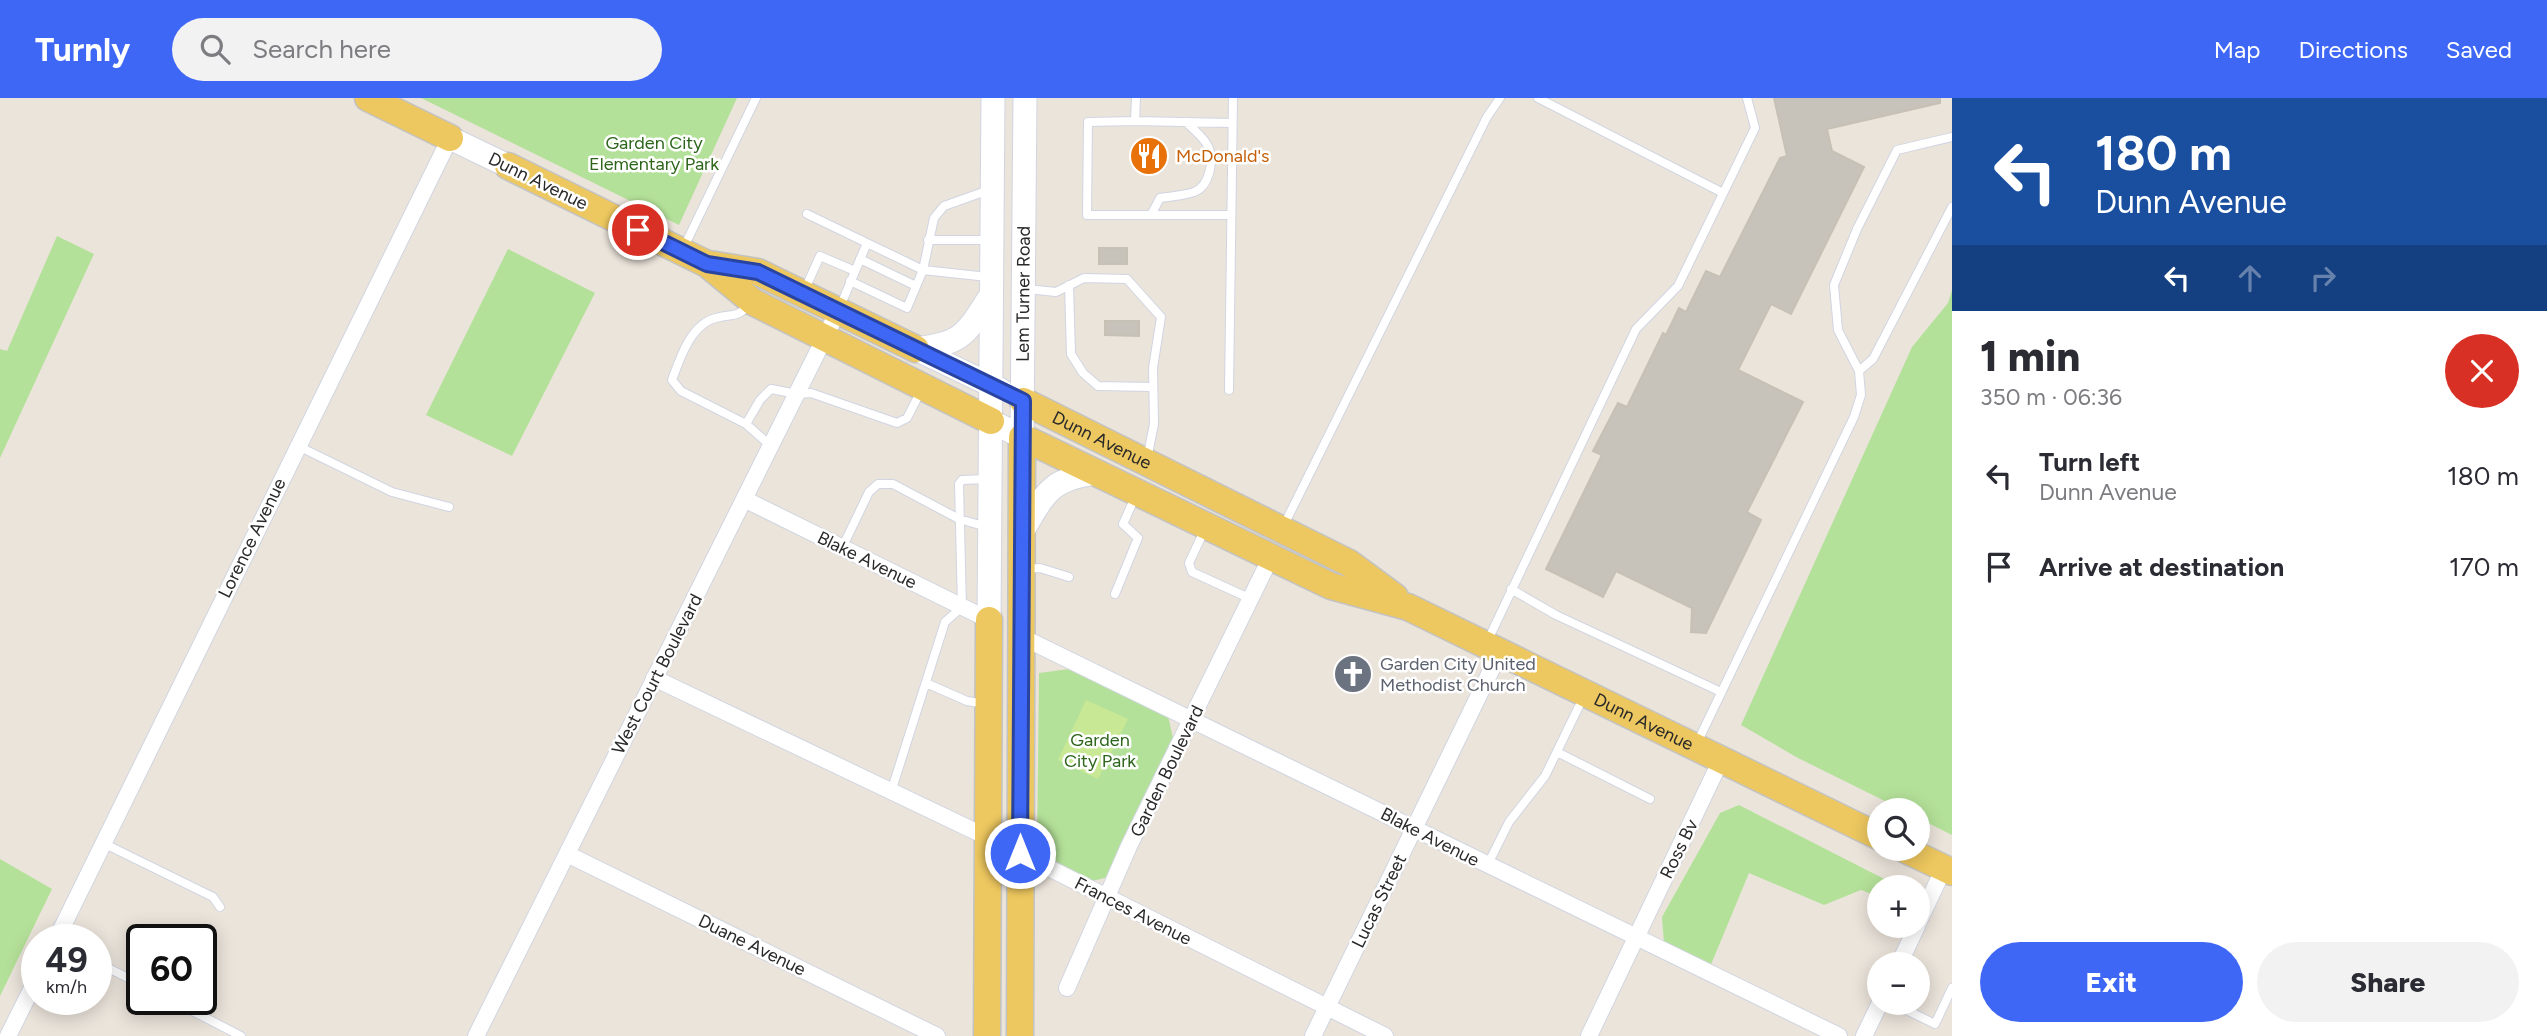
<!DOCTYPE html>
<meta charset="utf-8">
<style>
:root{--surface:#fff;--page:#f2f2f3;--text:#2b2b33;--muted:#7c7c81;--accent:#3e67f6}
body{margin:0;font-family:Figtree,sans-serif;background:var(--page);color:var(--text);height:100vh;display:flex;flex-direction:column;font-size:26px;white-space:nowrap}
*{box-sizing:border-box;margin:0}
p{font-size:23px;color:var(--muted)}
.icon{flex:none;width:38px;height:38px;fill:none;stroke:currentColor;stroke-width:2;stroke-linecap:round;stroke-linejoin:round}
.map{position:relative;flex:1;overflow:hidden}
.panel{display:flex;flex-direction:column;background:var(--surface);width:595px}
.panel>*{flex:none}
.guide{background:#1a4fa0;color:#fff;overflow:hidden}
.fabs{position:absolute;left:1867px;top:700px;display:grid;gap:14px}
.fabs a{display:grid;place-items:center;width:63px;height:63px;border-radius:50%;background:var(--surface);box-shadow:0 4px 18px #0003;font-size:35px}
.speed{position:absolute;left:21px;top:826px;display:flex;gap:14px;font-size:35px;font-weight:700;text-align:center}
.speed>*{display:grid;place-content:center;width:91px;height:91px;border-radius:50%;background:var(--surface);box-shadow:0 4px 18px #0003;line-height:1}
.speed small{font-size:18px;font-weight:400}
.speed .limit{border:4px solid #111;border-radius:10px;background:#fff;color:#111}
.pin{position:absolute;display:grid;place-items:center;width:60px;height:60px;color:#fff;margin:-30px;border:4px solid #fff;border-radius:50%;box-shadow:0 2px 7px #0007}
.me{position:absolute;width:77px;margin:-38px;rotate:0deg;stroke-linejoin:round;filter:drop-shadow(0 0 5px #0008)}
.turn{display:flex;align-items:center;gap:24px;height:147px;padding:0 28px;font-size:32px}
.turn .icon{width:91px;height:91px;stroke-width:2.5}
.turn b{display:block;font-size:49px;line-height:60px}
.lanes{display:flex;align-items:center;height:66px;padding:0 28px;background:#0003;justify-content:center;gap:35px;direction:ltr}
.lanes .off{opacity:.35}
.round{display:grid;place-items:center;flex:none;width:74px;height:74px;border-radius:37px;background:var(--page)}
.overview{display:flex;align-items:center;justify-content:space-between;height:119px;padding:0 28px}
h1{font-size:42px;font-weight:800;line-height:52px}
.button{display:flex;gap:14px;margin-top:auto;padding:14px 28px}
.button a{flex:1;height:80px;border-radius:42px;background:var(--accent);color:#fff;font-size:28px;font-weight:800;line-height:80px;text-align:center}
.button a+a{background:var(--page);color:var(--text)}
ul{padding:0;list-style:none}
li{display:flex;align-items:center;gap:21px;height:91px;padding:0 28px}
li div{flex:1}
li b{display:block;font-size:26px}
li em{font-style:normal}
header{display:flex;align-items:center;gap:42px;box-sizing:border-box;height:98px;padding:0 35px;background:var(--accent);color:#fff}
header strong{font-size:33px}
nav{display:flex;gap:38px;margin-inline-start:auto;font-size:24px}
.search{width:490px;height:63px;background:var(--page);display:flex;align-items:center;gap:18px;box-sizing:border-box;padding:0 24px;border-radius:38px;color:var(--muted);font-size:26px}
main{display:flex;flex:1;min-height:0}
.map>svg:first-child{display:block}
</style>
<header>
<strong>Turnly</strong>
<div class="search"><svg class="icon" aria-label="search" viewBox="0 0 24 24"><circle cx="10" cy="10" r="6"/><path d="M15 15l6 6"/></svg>Search here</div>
<nav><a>Map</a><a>Directions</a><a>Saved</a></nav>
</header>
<main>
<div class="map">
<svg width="1952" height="938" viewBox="0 0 1952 938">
<rect width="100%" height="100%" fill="#ebe4db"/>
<path fill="#b4e199" d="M 421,0 L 737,0 L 679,127 Z
M 57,138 L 94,156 L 0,360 L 0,251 L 7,253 Z
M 508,151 L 595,195 L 512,358 L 426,317 Z
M 1952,192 L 1952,737 L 1918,720 L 1918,712 L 1903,712 L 1798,660 L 1741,627 L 1912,249 L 1948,205 Z
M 1069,571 L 1168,618 L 1173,640 L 1109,779 L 1092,783 L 1037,753 L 1039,575 Z
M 1739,707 L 1900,789 L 1880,789 L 1879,799 L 1861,792 L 1824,807 L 1749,775 L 1710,869 L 1664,846 L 1662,819 L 1720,715 Z
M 0,761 L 52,791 L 0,898 Z"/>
<path fill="#c8e895" d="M 1086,602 L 1128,621 L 1098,681 L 1058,662 Z"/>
<path fill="#c7c2ba" stroke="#c7c0b5" stroke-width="2" d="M 1774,0 L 1940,0 L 1940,5 L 1827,31 L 1832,53 L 1864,69 L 1791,216 L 1771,206 L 1738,272 L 1803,304 L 1747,414 L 1761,422 L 1744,457 L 1706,535 L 1691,534 L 1692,510 L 1616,473 L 1603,499 L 1546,471 L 1602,357 L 1593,353 L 1618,305 L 1627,309 L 1663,235 L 1666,237 L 1679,210 L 1686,214 L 1706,173 L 1720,179 L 1780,60 L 1787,58 Z
M 1099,150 L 1127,150 L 1127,166 L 1099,166 Z
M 1105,223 L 1139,223 L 1139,238 L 1105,237 Z"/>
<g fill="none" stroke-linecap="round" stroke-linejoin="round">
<defs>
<path id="lane" d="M 1136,0 L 1135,23 L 1088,24 L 1087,117 L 1230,117
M 1538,0 L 1723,95
M 1135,23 L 1232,25
M 807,116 L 867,145
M 1151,117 L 1160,100 C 1171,98 1183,98 1194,94 C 1210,88 1216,59 1206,45 C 1201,37 1193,31 1186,24
M 928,142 L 989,142
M 683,151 L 756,0
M 860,161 L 916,188
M 850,183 L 907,210 L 923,172 L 934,120 L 944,108 L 989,92
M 1069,187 L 1071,256 L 1083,275 L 1098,288 L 1153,289
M 805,191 L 820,158 L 855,173
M 1027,191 L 1056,194 L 1084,180 L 1127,181 L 1161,219 L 1153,270 L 1154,326 L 1147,361
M 840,209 L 867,145 L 923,172 L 988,179
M 1859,273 L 1838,232 L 1834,187 L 1857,131 L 1897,52 L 1952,39
M 1229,292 L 1233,0
M 746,326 L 681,293 L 672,282 C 680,260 691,226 716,220 C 736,215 734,221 751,206
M 298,348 L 392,394 L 449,409
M 771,348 L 746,326 L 760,302 L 771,291 L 797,296 L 811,295 L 897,325 L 907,320 L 922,291
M 1283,429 L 1487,19 L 1500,0
M 1204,433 L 1189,465 L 1192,474 L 1251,501
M 842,450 L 869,394 L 878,386 L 893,386 L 959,421 L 987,429
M 1025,471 L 1040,470 L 1069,479
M 1511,491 L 1556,517 L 1721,594
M 1115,496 L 1138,440 L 1123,426 L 1136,397
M 1487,544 L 1636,231 L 1678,188 L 1755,30 L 1747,0
M 926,585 L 967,603 L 986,606
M 1697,645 L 1854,319 L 1861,297 L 1859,273 L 1873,261 L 1952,109
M 1557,654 L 1650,701
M 891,694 L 945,524 L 962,509 L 959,386 L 962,382 L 987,381
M 103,745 L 213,799 L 220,809
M 1487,768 L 1509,724 L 1545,678 L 1584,598
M 96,864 L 142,887
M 169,901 L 241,938
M 1892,905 L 1935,926 L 1952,890"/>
<path id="street" d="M 744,401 L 989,522
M 1022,539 L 1839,938
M 654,580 L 987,739 L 1385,938
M 567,756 L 937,938
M 1918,825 L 1944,770
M 56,842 L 450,40
M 1899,866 L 1917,828
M 1067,890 L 1129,748 L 1271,459
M 8,938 L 37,880
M 476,938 L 838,213
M 1313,938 L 1500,554
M 1589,938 L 1721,662
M 1864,938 L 1880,905"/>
<g id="secondary">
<path d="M 450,40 L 508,68"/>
<path d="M 916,251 L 1001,292"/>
<path d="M 916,251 C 964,245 966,236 991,197"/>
<path id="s1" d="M 991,323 L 1022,339 L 1025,0"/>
<path d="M 1022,434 C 1045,396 1049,381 1096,375"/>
<path d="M 989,522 L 993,0"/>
</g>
<g id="primary">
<path d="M 368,0 L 450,40"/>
<path d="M 508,68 L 707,166 L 753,204 L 991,323"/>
<path d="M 709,166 L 758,174 L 916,251"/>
<path id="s2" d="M 1023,303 L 1349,465 L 1395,499"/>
<path d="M 1904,751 L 1952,774"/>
<path d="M 987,938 L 989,522"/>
<path id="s3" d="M 1020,938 L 1022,339 L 1331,488 L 1408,509 L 1880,739"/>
</g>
</defs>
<use href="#lane" stroke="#d1d5e2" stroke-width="10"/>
<use href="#street" stroke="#d1d5e2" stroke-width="18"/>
<use href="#secondary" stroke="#d1d5e2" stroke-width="25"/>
<use href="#primary" stroke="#c3c3c3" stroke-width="29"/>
<use href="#lane" stroke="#fff" stroke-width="8"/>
<use href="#street" stroke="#fff" stroke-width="16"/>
<use href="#secondary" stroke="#fff" stroke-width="23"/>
<use href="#primary" stroke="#edc75f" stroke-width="26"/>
</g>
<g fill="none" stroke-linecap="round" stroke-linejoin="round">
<defs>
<path id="route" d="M 638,132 L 707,166 L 758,174 L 1023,303 L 1020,755"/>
</defs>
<use href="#route" stroke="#2843a0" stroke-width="18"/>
<use href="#route" stroke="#3e67f6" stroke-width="12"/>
</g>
<defs>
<symbol id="restaurant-disc" viewBox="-11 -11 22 22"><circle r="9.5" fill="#e8710a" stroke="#fff"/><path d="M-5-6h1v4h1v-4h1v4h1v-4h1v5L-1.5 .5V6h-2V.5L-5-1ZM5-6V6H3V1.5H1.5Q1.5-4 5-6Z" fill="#fff"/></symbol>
<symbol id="church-disc" viewBox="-11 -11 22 22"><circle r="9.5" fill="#6b7280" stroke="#fff"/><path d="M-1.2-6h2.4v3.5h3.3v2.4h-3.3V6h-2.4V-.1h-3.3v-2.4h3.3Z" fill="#fff"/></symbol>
</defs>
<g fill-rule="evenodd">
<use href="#restaurant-disc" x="1127" y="36" width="44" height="44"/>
<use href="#church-disc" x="1331" y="554" width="44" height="44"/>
</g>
<g text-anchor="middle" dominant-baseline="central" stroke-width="5" stroke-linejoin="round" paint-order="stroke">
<g font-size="18" fill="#2d651b" stroke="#fff">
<text x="654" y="45">Garden City<tspan x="654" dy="21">Elementary Park</tspan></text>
<text x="1100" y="642">Garden<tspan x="1100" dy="21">City Park</tspan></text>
</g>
<g font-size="18" fill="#c56008" stroke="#fff" text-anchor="start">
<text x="1176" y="58">McDonald's</text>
</g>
<g font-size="18" fill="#292929" stroke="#fff">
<text transform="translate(538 83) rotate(26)">Dunn Avenue</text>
<text stroke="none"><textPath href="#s1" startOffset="178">Lem Turner Road</textPath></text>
<text stroke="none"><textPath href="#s2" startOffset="88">Dunn Avenue</textPath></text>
<text transform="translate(252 440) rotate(-64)">Lorence Avenue</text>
<text transform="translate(867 462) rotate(26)">Blake Avenue</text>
<text transform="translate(657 576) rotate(-63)">West Court Boulevard</text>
<text stroke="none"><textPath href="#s3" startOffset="1284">Dunn Avenue</textPath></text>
<text transform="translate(1167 673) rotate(-64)">Garden Boulevard</text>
<text transform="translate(1430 739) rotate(27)">Blake Avenue</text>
<text transform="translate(1679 751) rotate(-64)">Ross Bv</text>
<text transform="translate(1379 803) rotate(-64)">Lucas Street</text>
<text transform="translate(1133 813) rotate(27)">Frances Avenue</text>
<text transform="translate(752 847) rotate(26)">Duane Avenue</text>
</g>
<g font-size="18" fill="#5b616d" stroke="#fff" text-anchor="start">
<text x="1380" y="566">Garden City United<tspan x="1380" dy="21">Methodist Church</tspan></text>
</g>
</g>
</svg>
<div class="fabs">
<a><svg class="icon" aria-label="search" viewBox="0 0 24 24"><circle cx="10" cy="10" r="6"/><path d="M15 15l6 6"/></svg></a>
<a>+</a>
<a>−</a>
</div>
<div class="speed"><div>49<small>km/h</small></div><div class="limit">60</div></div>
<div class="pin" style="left:638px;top:132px;background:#d93025"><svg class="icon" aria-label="arrive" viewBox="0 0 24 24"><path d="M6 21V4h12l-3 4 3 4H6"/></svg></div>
<svg class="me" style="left:1020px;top:755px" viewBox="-20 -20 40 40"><circle r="17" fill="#3e67f6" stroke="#fff" stroke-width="3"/><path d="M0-11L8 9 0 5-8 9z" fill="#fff"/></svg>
</div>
<section class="panel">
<div class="guide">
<div class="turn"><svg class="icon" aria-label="left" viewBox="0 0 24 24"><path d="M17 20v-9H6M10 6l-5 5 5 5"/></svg><div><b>180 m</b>Dunn Avenue</div></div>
<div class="lanes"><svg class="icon" aria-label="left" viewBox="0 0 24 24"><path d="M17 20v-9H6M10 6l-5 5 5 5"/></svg><svg class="icon off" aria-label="ahead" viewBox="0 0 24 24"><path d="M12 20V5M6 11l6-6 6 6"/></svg><svg class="icon off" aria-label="right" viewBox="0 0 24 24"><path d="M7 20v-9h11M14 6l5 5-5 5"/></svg></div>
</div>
<div class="overview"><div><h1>1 min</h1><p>350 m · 06:36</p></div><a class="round" style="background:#d93025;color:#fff"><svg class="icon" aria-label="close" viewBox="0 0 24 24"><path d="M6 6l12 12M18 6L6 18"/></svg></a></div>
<ul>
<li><svg class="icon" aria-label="left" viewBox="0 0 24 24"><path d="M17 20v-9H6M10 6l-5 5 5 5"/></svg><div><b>Turn left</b><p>Dunn Avenue</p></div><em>180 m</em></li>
<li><svg class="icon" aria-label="arrive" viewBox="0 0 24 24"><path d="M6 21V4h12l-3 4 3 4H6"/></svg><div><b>Arrive at destination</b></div><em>170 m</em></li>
</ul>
<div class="button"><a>Exit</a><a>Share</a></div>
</section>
</main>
